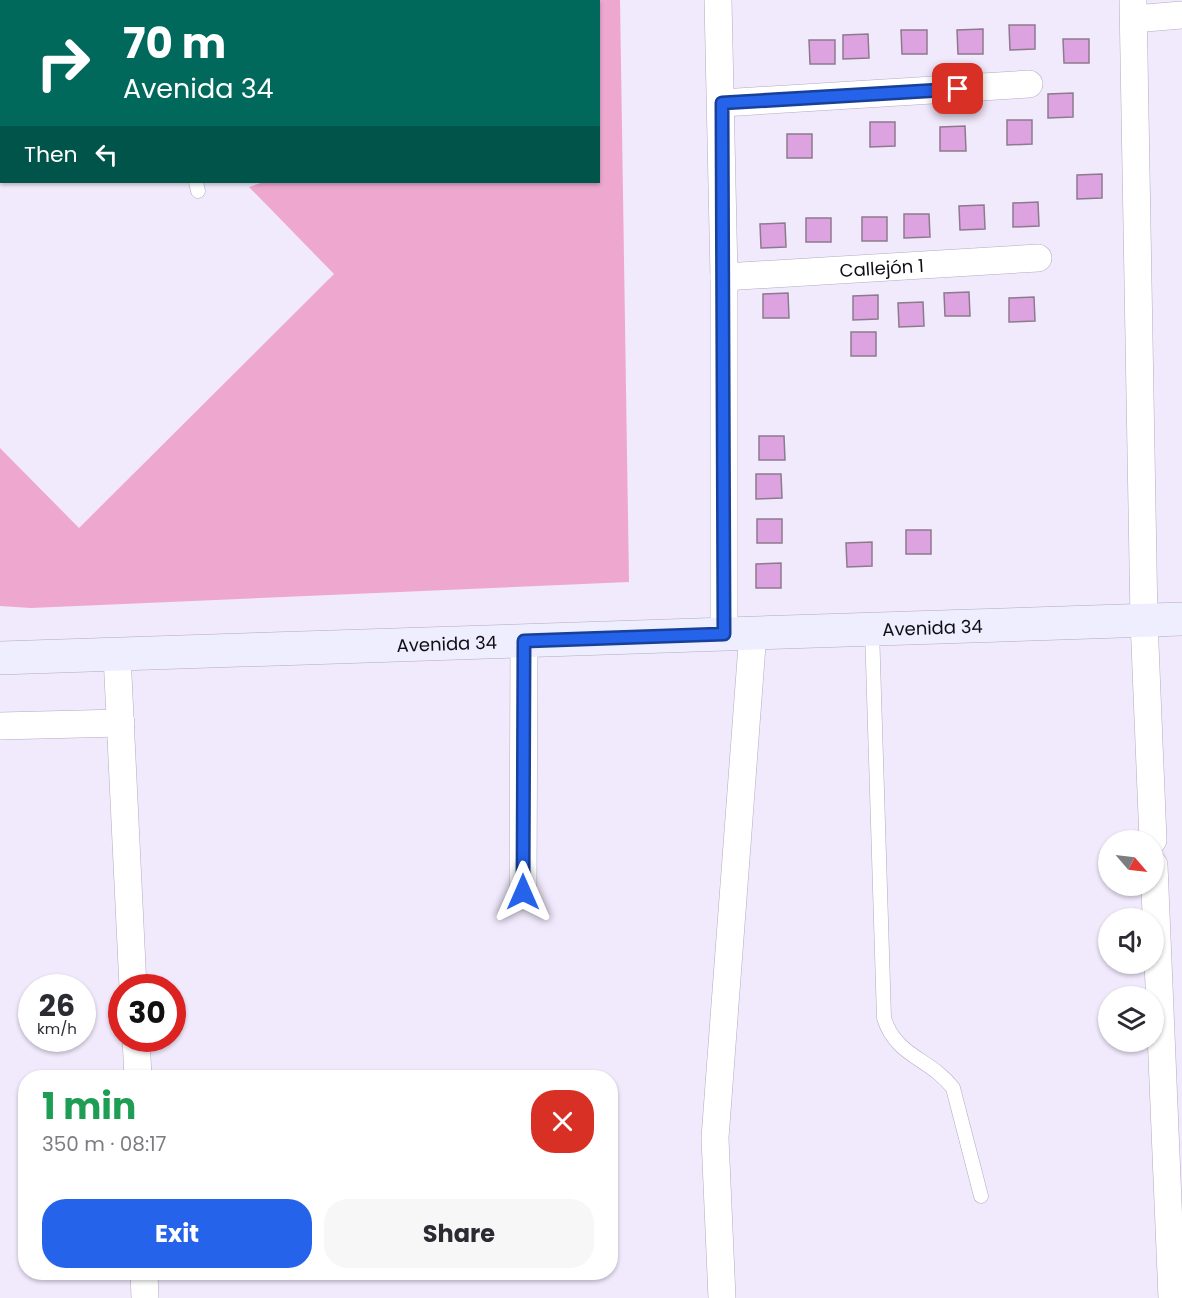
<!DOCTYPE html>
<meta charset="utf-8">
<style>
:root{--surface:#fff;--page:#f7f7f7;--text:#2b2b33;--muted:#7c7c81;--accent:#2563eb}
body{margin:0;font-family:Poppins,sans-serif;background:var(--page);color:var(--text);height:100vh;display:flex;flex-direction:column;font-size:22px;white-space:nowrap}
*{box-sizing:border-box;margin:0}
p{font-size:20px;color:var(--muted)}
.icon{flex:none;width:33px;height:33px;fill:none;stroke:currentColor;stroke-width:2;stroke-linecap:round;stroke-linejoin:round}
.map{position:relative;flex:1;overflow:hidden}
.drawer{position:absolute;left:18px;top:1070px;width:600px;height:210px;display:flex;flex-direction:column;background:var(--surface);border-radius:24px;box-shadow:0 2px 4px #0004}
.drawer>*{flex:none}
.hud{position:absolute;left:0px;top:0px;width:600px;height:183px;box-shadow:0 2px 4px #0004;background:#00695c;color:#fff;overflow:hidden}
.needle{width:39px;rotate:118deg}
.fabs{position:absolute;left:1098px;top:830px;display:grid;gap:12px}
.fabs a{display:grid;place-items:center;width:66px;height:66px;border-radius:50%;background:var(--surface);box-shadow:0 2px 4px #0004;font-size:30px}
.speed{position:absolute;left:18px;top:974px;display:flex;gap:12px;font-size:30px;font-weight:700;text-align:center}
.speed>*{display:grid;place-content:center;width:78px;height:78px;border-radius:50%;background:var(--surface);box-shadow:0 2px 4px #0004;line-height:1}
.speed small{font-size:15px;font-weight:400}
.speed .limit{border:9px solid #d22;background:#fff;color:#111}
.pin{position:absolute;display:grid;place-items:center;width:51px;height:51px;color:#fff;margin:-26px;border-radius:12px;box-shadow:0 3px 9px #0006}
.me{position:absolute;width:66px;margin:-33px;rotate:0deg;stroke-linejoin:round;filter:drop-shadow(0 0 4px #0008)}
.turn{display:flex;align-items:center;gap:21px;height:126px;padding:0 24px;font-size:27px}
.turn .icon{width:78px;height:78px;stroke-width:2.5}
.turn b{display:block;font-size:42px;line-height:51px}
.then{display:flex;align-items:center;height:57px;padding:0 24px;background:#0003;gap:12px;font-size:22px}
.round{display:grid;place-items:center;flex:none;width:63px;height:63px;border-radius:24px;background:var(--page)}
.overview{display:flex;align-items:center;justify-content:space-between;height:102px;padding:0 24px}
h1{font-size:36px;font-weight:700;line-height:45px;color:#1e9e55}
.primary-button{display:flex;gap:12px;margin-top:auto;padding:12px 24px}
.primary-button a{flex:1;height:69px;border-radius:24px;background:var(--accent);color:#fff;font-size:24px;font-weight:700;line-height:69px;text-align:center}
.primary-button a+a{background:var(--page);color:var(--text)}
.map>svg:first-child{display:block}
</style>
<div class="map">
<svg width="1182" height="1298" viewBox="0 0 1182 1298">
<rect width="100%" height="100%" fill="#f1e9fc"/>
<path fill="#eea8cf" d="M 364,0 L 620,0 L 629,582 L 31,608 L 0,606 L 0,448 L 79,528 L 334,274 L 249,187 L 264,182 L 598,182 L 598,2 Z"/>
<path fill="#dda3e0" stroke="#8c7b8c" stroke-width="1.5" d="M 1009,25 L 1035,25 L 1035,49 L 1010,50 Z
M 983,29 L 983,54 L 958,54 L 957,30 Z
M 901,30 L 927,30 L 927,54 L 902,54 Z
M 868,34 L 869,58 L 843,59 L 843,35 Z
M 1063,39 L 1089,39 L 1089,63 L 1064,63 Z
M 809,40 L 835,40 L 835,64 L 810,64 Z
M 1073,93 L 1073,117 L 1048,118 L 1048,94 Z
M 1007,120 L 1032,120 L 1032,144 L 1007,145 Z
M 870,122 L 895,122 L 895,146 L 870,147 Z
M 965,126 L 966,151 L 940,151 L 940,127 Z
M 787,134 L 812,134 L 812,158 L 787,158 Z
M 1102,174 L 1102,198 L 1077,199 L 1077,175 Z
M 1038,202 L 1039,226 L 1013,227 L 1013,203 Z
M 984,205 L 985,229 L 960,230 L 959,206 Z
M 904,214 L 929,214 L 930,237 L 904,238 Z
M 862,217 L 887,217 L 887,241 L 862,241 Z
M 806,218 L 831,218 L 831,242 L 806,242 Z
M 785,223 L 786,247 L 761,248 L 760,224 Z
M 969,292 L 970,316 L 945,316 L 944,293 Z
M 788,293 L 789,318 L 763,318 L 763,294 Z
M 878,295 L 878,319 L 853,320 L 853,296 Z
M 1034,297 L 1035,321 L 1009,322 L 1009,298 Z
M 923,302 L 924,326 L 899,327 L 898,303 Z
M 851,332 L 876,332 L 876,356 L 851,356 Z
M 759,436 L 784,436 L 785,460 L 759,460 Z
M 756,474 L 781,474 L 782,498 L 756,499 Z
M 757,519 L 782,519 L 782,543 L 757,543 Z
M 906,530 L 931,530 L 931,554 L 906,554 Z
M 872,542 L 872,566 L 847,567 L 846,543 Z
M 781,563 L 781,588 L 756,588 L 756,564 Z"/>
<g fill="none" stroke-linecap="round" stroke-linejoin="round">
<defs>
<path id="lane" d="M 196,182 L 198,191
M 872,629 L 884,1018 C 896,1057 930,1058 953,1088 L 981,1196"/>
<g id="street">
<path d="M 718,0 L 724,277 L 724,634"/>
<path d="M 1133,0 L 1144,620 L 1153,840"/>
<path d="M 1134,19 L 1182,15"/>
<path d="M 722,103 L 1029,84"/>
<path id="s1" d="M 724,277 L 1038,258"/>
<path d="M 117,655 L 133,987"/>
<path d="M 0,726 L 121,723"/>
<path d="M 1154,865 L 1172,1298"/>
<path d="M 523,892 L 524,641"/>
<path d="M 136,1038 L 138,1077"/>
<path d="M 144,1272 L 145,1298"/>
<path d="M 722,1298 L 715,1138 L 753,632"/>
</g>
<g id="secondary">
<path id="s2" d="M 0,658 L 1182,619"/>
</g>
</defs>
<use href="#lane" stroke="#b4aac0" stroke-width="15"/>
<use href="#street" stroke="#b4aac0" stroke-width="28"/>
<use href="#secondary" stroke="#b4aac0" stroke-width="34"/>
<use href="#lane" stroke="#fff" stroke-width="14"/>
<use href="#street" stroke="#fff" stroke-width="27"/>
<use href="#secondary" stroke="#eeeefe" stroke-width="33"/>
</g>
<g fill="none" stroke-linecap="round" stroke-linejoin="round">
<defs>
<path id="route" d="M 523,892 L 524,641 L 724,634 L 722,103 L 958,89"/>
</defs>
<use href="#route" stroke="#184099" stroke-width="15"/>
<use href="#route" stroke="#2563eb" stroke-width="10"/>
</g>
<g text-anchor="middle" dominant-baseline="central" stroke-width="5" stroke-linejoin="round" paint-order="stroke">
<g font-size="18" fill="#110d15" stroke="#f1e9fc">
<text stroke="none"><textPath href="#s1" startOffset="158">Callejón 1</textPath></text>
<text stroke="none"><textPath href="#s2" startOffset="933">Avenida 34</textPath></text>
<text stroke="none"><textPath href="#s2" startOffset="447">Avenida 34</textPath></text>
</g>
</g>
</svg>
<div class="fabs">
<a><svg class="needle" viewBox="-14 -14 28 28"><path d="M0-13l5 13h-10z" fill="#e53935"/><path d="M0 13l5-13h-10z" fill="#7c7c81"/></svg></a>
<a><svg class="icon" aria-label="sound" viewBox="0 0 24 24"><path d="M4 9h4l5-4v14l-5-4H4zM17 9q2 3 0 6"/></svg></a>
<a><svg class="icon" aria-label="layers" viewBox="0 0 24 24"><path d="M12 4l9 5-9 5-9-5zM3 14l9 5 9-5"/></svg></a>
</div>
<div class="speed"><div>26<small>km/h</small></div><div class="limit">30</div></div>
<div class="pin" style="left:958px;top:89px;background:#d93025"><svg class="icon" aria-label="arrive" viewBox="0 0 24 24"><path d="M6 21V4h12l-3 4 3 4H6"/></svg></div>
<svg class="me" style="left:523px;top:892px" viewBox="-20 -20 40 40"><path d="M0-17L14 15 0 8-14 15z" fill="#2563eb" stroke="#fff" stroke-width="4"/></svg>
<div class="hud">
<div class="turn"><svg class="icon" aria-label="right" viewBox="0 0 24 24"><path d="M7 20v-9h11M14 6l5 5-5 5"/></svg><div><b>70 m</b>Avenida 34</div></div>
<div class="then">Then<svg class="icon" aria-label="left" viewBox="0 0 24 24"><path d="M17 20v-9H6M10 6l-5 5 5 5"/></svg></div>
</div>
<section class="drawer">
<div class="overview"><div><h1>1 min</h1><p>350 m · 08:17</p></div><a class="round" style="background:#d93025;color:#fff"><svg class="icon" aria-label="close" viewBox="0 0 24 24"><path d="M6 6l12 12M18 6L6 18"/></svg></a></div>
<div class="primary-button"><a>Exit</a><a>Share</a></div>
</section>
</div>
